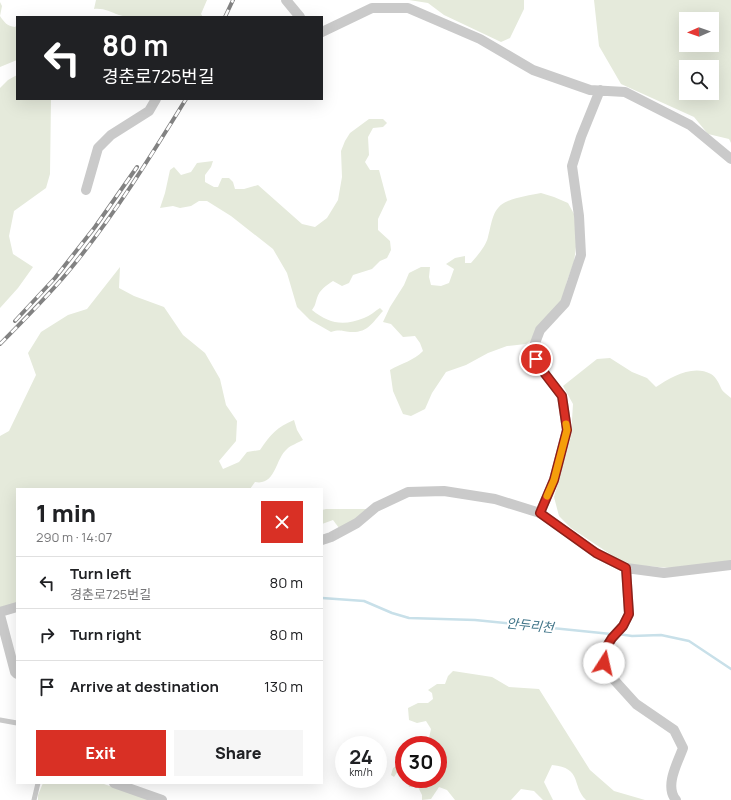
<!DOCTYPE html>
<meta charset="utf-8">
<style>
:root{--surface:#fff;--page:#f6f6f6;--text:#202124;--muted:#757577;--line:#e0e0e0;--accent:#d93025}
body{margin:0;font-family:Manrope,"Noto Sans KR",sans-serif;background:var(--page);color:var(--text);height:100vh;display:flex;flex-direction:column;font-size:15px;white-space:nowrap}
*{box-sizing:border-box;margin:0}
p{font-size:13px;color:var(--muted)}
.icon{flex:none;width:22px;height:22px;fill:none;stroke:currentColor;stroke-width:2;stroke-linecap:round;stroke-linejoin:round}
.map{position:relative;flex:1;overflow:hidden}
.details{position:absolute;left:16px;top:488px;width:307px;height:296px;display:flex;flex-direction:column;background:var(--surface);border-radius:0px;box-shadow:0 4px 16px #0002}
.details>*{flex:none}
.hud{position:absolute;left:16px;top:16px;width:307px;height:84px;border-radius:0px;box-shadow:0 4px 16px #0002;background:#202124;color:#fff;overflow:hidden}
.needle{width:26px;rotate:268deg}
.fabs{position:absolute;left:679px;top:12px;display:grid;gap:8px}
.fabs a{display:grid;place-items:center;width:40px;height:40px;border-radius:0px;background:var(--surface);box-shadow:0 4px 16px #0002;font-size:20px}
.speed{position:absolute;left:335px;top:736px;display:flex;gap:8px;font-size:20px;font-weight:700;text-align:center}
.speed>*{display:grid;place-content:center;width:52px;height:52px;border-radius:50%;background:var(--surface);box-shadow:0 4px 16px #0002;line-height:1}
.speed small{font-size:10px;font-weight:400}
.speed .limit{border:6px solid #d22;background:#fff;color:#111}
.pin{position:absolute;display:grid;place-items:center;width:34px;height:34px;color:#fff;margin:-17px;border:2px solid #fff;border-radius:50%;box-shadow:0 1px 4px #0007}
.me{position:absolute;width:44px;margin:-22px;rotate:10deg;stroke-linejoin:round;filter:drop-shadow(0 0 3px #0008)}
.turn{display:flex;align-items:center;gap:14px;height:84px;padding:0 20px;font-size:18px}
.turn .icon{width:52px;height:52px;stroke-width:2.5}
.turn b{display:block;font-size:28px;line-height:34px}
.round{display:grid;place-items:center;flex:none;width:42px;height:42px;border-radius:0px;background:var(--page)}
.head{display:flex;align-items:center;justify-content:space-between;height:68px;padding:0 20px}
h1{font-size:24px;font-weight:800;line-height:30px}
.action{display:flex;gap:8px;margin-top:auto;padding:8px 20px}
.action a{flex:1;height:46px;border-radius:0px;background:var(--accent);color:#fff;font-size:16px;font-weight:800;line-height:46px;text-align:center}
.action a+a{background:var(--page);color:var(--text)}
ul{padding:0;list-style:none}
li{display:flex;align-items:center;gap:12px;height:52px;padding:0 20px;border-top:1px solid var(--line)}
li div{flex:1}
li b{display:block;font-size:15px}
li em{font-style:normal}
.map>svg:first-child{display:block}
</style>
<div class="map">
<svg width="731" height="800" viewBox="0 0 731 800">
<rect width="100%" height="100%" fill="#fff"/>
<path fill="#e5eadb" fill-rule="evenodd" d="M 96,0 L 207,0 L 201,14 L 203,17 L 153,17 L 151,16 C 141,18 128,18 119,15 C 110,12 104,8 94,9 Z
M 409,0 L 524,0 L 524,9 L 510,38 L 501,42 L 444,15 L 428,3 Z
M 594,0 L 731,0 L 731,143 L 729,139 L 708,134 L 694,117 L 621,84 L 599,46 ZM 686,19 L 712,19 L 712,45 L 686,45 ZM 686,67 L 712,67 L 712,93 L 686,93 Z
M 0,2 L 2,6 L 0,16 C 4,22 7,26 15,27 L 17,25 L 17,60 L 0,67 Z
M 17,75 L 17,99 L 51,99 L 50,174 L 46,188 L 14,211 L 9,236 L 13,254 L 33,267 L 18,288 L 0,308 L 0,88 L 8,80 Z
M 369,119 L 383,119 L 387,123 L 383,127 L 373,128 L 368,137 L 369,155 L 365,162 L 370,170 L 379,170 L 387,200 L 378,219 L 378,230 L 390,241 L 391,250 L 387,258 L 380,261 L 372,269 L 353,275 L 349,283 L 342,286 L 333,281 C 327,285 319,290 317,298 C 315,304 316,304 312,310 C 329,324 344,326 364,318 C 370,316 375,311 380,308 L 383,311 C 372,323 368,333 350,332 C 341,331 340,329 331,332 L 310,320 L 297,307 L 287,273 L 273,249 L 231,216 L 207,201 L 199,201 L 191,206 L 180,208 L 173,206 L 160,208 L 165,193 L 170,170 L 174,167 L 181,175 L 191,172 L 197,163 L 213,161 L 211,167 L 205,175 L 205,182 L 214,187 L 218,187 L 222,178 L 229,178 L 233,182 L 235,189 L 244,189 L 258,185 L 302,224 L 315,227 L 327,218 L 338,200 L 342,177 L 341,151 L 345,141 L 350,133 Z
M 541,193 L 554,197 L 568,203 L 574,214 L 577,239 L 574,262 L 567,281 L 564,298 L 532,340 L 526,344 L 507,346 L 488,353 L 466,365 L 446,372 L 432,393 L 425,409 L 411,416 L 403,414 L 393,391 L 390,370 C 402,363 413,361 423,351 L 420,343 L 415,336 L 403,337 L 391,324 L 383,322 L 390,307 L 404,285 L 409,273 L 421,267 L 430,267 L 429,277 L 431,285 L 441,286 L 449,283 L 454,269 L 446,264 L 455,258 L 465,256 L 465,263 L 471,263 C 477,256 486,246 488,237 C 492,223 492,207 508,201 C 518,197 531,195 541,193 Z
M 120,267 L 119,288 L 134,296 L 164,307 L 183,335 L 205,353 L 220,379 L 226,405 L 237,421 L 236,441 L 219,461 L 223,469 L 239,462 L 247,452 L 260,450 C 270,435 277,427 294,420 L 297,430 L 303,440 C 298,443 291,445 287,449 C 275,459 276,486 255,482 L 250,489 L 17,489 L 17,604 L 0,608 L 0,436 L 9,431 L 36,375 L 28,353 L 41,332 L 68,315 L 87,309 Z
M 610,358 L 632,372 L 647,378 L 656,387 C 671,377 693,364 711,374 C 717,378 719,384 722,390 C 724,393 728,395 731,398 L 731,562 L 671,568 L 633,565 L 616,558 L 571,528 L 559,516 L 554,497 L 571,436 L 573,404 L 563,386 L 597,359 Z
M 326,509 L 367,509 L 363,515 L 339,528 L 333,520 L 322,524 L 322,510 Z
M 453,671 L 492,677 L 509,687 L 539,689 L 590,770 L 614,791 L 645,800 L 586,800 C 571,785 583,768 552,765 L 544,782 L 553,800 L 543,800 L 534,791 L 521,789 L 511,800 L 455,800 L 447,790 L 439,787 L 431,799 L 422,800 L 422,795 L 418,787 L 409,787 L 407,780 L 408,779 L 438,779 L 438,745 L 420,745 L 429,738 L 431,729 L 426,721 L 417,723 L 409,720 L 408,708 L 418,703 L 428,703 L 433,699 L 432,693 L 428,690 L 437,684 L 445,684 L 448,676 Z
M 404,762 L 404,768 L 398,771 L 394,777 L 391,775 L 393,768 Z
M 43,783 L 101,783 L 150,800 L 38,800 L 38,795 Z"/>
<g fill="none" stroke-linecap="round" stroke-linejoin="round">
<path stroke="#c8e0e9" stroke-width="2.5" d="M 322,598 L 364,601 L 392,613 L 409,618 L 475,620 L 611,634
M 618,634 L 632,636 L 661,635 L 689,641 L 731,669"/>
<path stroke="#cacaca" stroke-width="5" d="M 0,720 L 17,723
M 34,800 L 38,783"/>
<path stroke="#cacaca" stroke-width="10" d="M 286,0 L 300,17
M 322,32 L 372,8 L 408,8 L 480,39 L 533,70 L 590,90 L 625,92 L 690,125 L 731,159
M 86,190 L 98,148 L 111,135 L 149,111 L 156,99
M 540,513 L 554,480 L 567,430 L 562,396 L 539,366 L 532,351 L 540,330 L 565,303 L 581,255 L 579,216 L 572,166 L 581,137 L 600,90
M 322,540 L 331,537 L 357,523 L 376,507 L 408,492 L 444,491 L 495,499 L 540,513 L 596,553 L 626,568 L 664,573 L 731,565
M 626,568 L 629,614 L 623,626 L 612,638 L 602,654 L 607,672 L 636,704 L 674,730 L 683,748 C 678,762 664,786 676,800
M 0,612 L 17,607
M 0,615 L 15,672 L 17,674
M 114,783 L 162,800"/>
<defs>
<path id="rail" d="M 225,17 L 233,0
M 15,321 L 55,278 L 95,227 L 137,167
M 0,344 C 23,321 46,298 67,273 C 112,219 149,159 186,99"/>
</defs>
<use href="#rail" stroke="#828282" stroke-width="4"/>
<use href="#rail" stroke="#fff" stroke-width="2.5" stroke-dasharray="8" stroke-linecap="butt"/>
</g>
<g fill="none" stroke-linecap="round" stroke-linejoin="round">
<defs>
<path id="route" d="M 536,359 L 539,366 L 562,396 L 567,430 L 554,480 L 540,513 L 596,553 L 626,568 L 629,614 L 623,626 L 612,638 L 602,654 L 604,663"/>
</defs>
<use href="#route" stroke="#8d1f18" stroke-width="10"/>
<use href="#route" stroke="#d93025" stroke-width="7"/>
<path stroke="#f59e0b" stroke-width="7" d="M 547,496 L 554,480 L 567,430 L 566,424"/>
</g>
<g text-anchor="middle" dominant-baseline="central" stroke-width="4" stroke-linejoin="round" paint-order="stroke">
<g font-size="13" font-style="italic" fill="#417589" stroke="#fff">
<text transform="translate(530 625) rotate(6)">안두리천</text>
</g>
</g>
</svg>
<div class="fabs">
<a><svg class="needle" viewBox="-14 -14 28 28"><path d="M0-13l5 13h-10z" fill="#e53935"/><path d="M0 13l5-13h-10z" fill="#757577"/></svg></a>
<a><svg class="icon" aria-label="search" viewBox="0 0 24 24"><circle cx="10" cy="10" r="6"/><path d="M15 15l6 6"/></svg></a>
</div>
<div class="speed"><div>24<small>km/h</small></div><div class="limit">30</div></div>
<div class="pin" style="left:536px;top:359px;background:#d93025"><svg class="icon" aria-label="arrive" viewBox="0 0 24 24"><path d="M6 21V4h12l-3 4 3 4H6"/></svg></div>
<svg class="me" style="left:604px;top:663px" viewBox="-20 -20 40 40"><circle r="19" fill="#fff"/><path d="M0-13L10 11 0 6-10 11z" fill="#d93025"/></svg>
<div class="hud">
<div class="turn"><svg class="icon" aria-label="left" viewBox="0 0 24 24"><path d="M17 20v-9H6M10 6l-5 5 5 5"/></svg><div><b>80 m</b>경춘로725번길</div></div>
</div>
<section class="details">
<div class="head"><div><h1>1 min</h1><p>290 m · 14:07</p></div><a class="round" style="background:#d93025;color:#fff"><svg class="icon" aria-label="close" viewBox="0 0 24 24"><path d="M6 6l12 12M18 6L6 18"/></svg></a></div>
<ul>
<li><svg class="icon" aria-label="left" viewBox="0 0 24 24"><path d="M17 20v-9H6M10 6l-5 5 5 5"/></svg><div><b>Turn left</b><p>경춘로725번길</p></div><em>80 m</em></li>
<li><svg class="icon" aria-label="right" viewBox="0 0 24 24"><path d="M7 20v-9h11M14 6l5 5-5 5"/></svg><div><b>Turn right</b></div><em>80 m</em></li>
<li><svg class="icon" aria-label="arrive" viewBox="0 0 24 24"><path d="M6 21V4h12l-3 4 3 4H6"/></svg><div><b>Arrive at destination</b></div><em>130 m</em></li>
</ul>
<div class="action"><a>Exit</a><a>Share</a></div>
</section>
</div>
